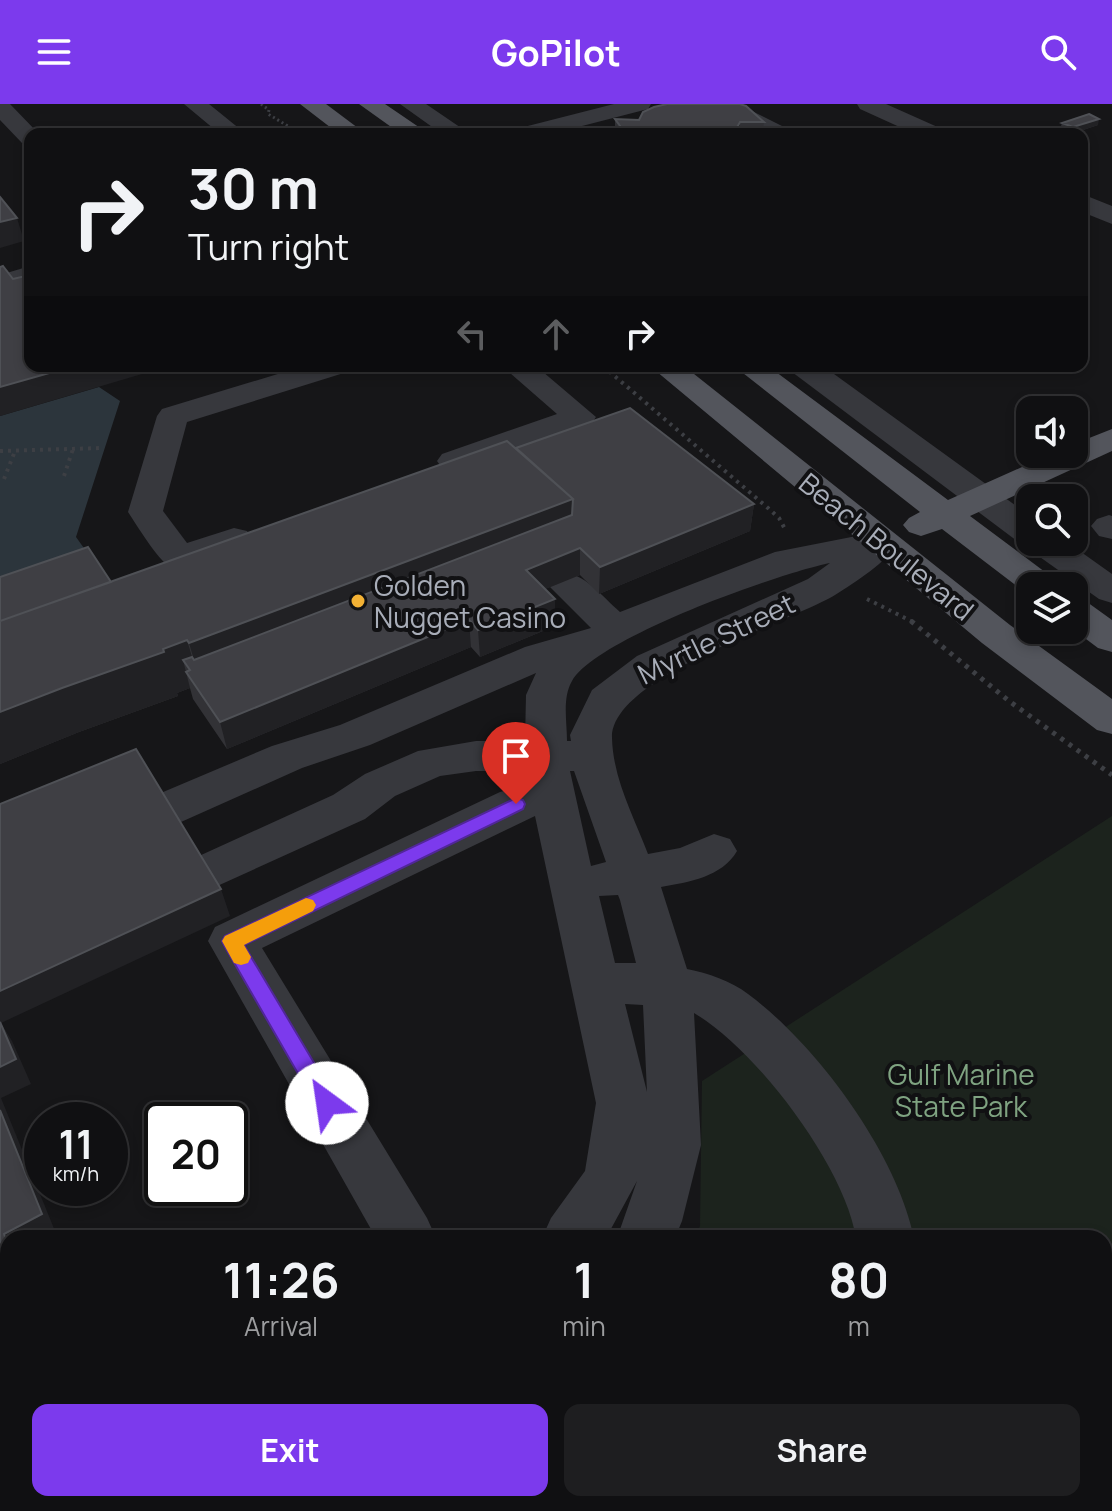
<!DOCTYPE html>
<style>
:root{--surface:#101012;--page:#1e1e20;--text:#f1f3f6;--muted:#9c9d9f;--line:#303032;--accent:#7c3aed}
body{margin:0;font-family:Manrope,sans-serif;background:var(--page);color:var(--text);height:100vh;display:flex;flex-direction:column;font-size:30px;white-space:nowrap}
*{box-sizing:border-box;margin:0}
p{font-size:26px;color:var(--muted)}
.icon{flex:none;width:44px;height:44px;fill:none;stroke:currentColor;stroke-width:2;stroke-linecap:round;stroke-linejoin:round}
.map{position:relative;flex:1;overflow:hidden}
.side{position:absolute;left:0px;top:1126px;width:1112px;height:282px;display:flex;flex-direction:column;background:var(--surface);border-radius:24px 24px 0 0;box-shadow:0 4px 12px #0003,0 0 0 2px var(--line)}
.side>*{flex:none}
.top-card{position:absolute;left:24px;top:24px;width:1064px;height:244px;border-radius:16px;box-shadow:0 4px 12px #0003,0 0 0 2px var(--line);background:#101012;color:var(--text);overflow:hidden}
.tools{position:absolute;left:1016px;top:292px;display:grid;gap:16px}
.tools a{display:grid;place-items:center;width:72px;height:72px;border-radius:16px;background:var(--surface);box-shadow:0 4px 12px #0003,0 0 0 2px var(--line);font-size:40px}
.speed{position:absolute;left:24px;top:998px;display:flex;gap:16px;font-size:40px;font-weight:700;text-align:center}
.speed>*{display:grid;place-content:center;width:104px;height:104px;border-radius:50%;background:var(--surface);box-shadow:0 4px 12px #0003,0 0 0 2px var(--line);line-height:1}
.speed small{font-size:20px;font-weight:400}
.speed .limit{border:4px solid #111;border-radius:12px;background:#fff;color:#111}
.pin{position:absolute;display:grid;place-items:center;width:68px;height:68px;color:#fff;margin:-82px -34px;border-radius:50% 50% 50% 0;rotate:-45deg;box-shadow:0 0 8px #0007}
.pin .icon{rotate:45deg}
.me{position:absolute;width:88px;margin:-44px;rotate:329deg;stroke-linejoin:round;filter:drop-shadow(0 0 6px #0008)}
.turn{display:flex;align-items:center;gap:28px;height:168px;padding:0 32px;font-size:36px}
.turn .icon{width:104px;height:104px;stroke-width:2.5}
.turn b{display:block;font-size:56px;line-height:68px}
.lanes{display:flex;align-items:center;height:76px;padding:0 32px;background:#0003;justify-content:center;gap:40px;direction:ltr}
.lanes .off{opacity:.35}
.eta{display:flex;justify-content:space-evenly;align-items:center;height:136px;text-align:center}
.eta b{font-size:48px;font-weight:700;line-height:56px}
.primary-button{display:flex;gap:16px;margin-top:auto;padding:16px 32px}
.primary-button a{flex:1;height:92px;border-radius:16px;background:var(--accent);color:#fff;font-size:32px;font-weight:700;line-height:92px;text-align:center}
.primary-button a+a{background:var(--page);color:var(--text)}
header{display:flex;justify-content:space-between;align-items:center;height:104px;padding:0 32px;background:var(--accent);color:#fff;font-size:36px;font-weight:700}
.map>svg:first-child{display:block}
</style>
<header><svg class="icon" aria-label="menu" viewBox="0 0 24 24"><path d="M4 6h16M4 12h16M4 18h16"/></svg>GoPilot<svg class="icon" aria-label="search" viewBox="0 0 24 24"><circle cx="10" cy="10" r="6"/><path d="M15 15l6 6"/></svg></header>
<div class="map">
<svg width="1112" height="1407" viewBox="0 0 1112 1407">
<rect width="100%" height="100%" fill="#161618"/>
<path fill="#1c231d" d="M 1112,712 L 1112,1407 L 533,1407 L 538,1400 L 1104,1400 L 1104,1134 L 695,1134 L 700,1122 L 702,977 Z"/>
<path fill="#2c353c" d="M 99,283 L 120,297 L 76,433 L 96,461 L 0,494 L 0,312 Z"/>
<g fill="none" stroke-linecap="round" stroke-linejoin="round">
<path stroke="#3d3f44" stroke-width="3" stroke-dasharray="2 3" stroke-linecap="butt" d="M 261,0 L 269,6 L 268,10 L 296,27"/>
<path stroke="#3d3f44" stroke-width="4" stroke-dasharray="3 5" stroke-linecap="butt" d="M 603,262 L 768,404 L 779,414 L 786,427
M 0,347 L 103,344
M 64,372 L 73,345
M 4,375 L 15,347
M 867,495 L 915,519"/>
<path stroke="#3d3f44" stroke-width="5" stroke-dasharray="4 6" stroke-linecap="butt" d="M 911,517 L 1009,597 L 1112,671"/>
<path fill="#37383d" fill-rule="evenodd" d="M 0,0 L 10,0 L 38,29 L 30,30 L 30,41 L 22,39 L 0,16 Z
M 184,0 L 209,0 L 246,30 L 220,30 Z
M 400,0 L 426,0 L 470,30 L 442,30 Z
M 614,0 L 651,0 L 648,5 L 551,30 L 512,30 L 516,25 Z
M 710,0 L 738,0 L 788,25 L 792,30 L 762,30 L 713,5 Z
M 857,0 L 886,0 L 942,25 L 946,30 L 915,30 L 860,5 Z
M 1082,90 L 1112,102 L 1112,120 L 1082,108 Z
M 30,162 L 30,179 L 0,187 L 0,171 Z
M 304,262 L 351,262 L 347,268 L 187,318 L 163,407 L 187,439 L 234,424 L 247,427 L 252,435 L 247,443 C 230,449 185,470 169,462 C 158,456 136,420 128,408 L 157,312 L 162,305 Z
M 502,262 L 536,262 L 596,313 L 591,320 L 466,364 L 454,367 L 442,364 L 437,357 L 442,350 L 557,310 Z
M 788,262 L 823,262 L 1030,412 L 1030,438 L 1067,438 L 1112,470 L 1112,499 L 1099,495 L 1030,446 L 1025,439 L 1017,437 L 792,268 Z
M 1109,411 L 1112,412 L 1112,435 L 1099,432 L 1091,422 L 1097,415 Z
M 882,427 L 895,430 L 900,438 C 886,458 856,478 835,491 C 788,519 611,573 612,634 C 613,675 634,713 648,750 L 680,744 L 714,730 L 730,735 L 737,747 C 722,773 689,778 661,783 L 687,865 C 708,869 731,877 748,890 C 817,941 897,1050 914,1134 L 856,1134 C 845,1063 756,945 694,909 L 701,1041 L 682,1117 L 675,1134 L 617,1134 L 637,1077 L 606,1134 L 542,1134 L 551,1114 L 585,1067 L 596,999 L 535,712 L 262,844 L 427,1114 L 436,1134 L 376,1134 L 208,837 L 215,823 L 500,688 L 529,681 L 527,667 L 476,667 L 440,672 L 395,692 L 365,715 L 204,788 L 188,783 L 181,770 L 188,757 L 333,691 L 365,670 L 418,647 L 476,637 L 525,637 L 526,591 L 536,569 L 370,641 L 302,664 L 181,718 L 165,722 L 149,718 L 143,706 L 149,694 L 272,642 L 340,621 L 525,543 L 591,524 L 545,478 L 551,470 C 580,462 599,490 620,508 L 775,448 ZM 830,459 L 808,475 L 637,552 L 592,586 L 570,631 L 571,637 L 567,637 C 567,617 562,594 572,577 C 596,534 780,469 830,459 ZM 570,667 L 574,667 L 606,758 L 591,762 ZM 618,791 L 620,796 L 636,859 L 615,859 L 599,792 ZM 625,900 L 643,901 L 647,988 Z
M 1112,1368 L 1112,1407 L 1050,1407 L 1053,1400 L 1104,1400 L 1104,1370 Z
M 463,1400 L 531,1400 L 528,1407 L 460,1407 Z
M 813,1400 L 880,1400 L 877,1407 L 810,1407 Z"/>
<path fill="#53555c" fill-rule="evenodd" d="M 300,0 L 326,0 L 366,30 L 339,30 Z
M 359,0 L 385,0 L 429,30 L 401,30 Z
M 650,262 L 684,262 L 1010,521 L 1112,595 L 1112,630 L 1097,626 L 982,539 Z
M 734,262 L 768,262 L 948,396 L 1051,350 L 1074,350 L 1074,340 L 1112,325 L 1112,347 L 970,412 L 1053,474 L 1059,482 L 1030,482 L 1030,491 L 1027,490 L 942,425 L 921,432 L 909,428 L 903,421 L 909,414 L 920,408 Z
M 1074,495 L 1087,498 L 1112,516 L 1112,548 L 1098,544 L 1074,526 Z"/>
</g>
<path fill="#323236" d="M 615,15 L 764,18 L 762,30 L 615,30 Z
M 1062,19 L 1098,21 L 1071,30 L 1060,25 Z
M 516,344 L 754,400 L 750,427 L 599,490 L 580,471 L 545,485 L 555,522 L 480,553 L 471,543 L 227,645 L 193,595 L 190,584 L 177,589 L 178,592 L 79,628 L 0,660 L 0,473 L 111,478 Z"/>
<path fill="#212124" d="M 1099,15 L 1098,21 L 1071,30 L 1073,23 Z
M 740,18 L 739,30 L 728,30 Z
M 17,114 L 24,137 L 0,144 L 0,118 Z
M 74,262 L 169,262 L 0,312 L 0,283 Z
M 573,395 L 572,438 L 202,583 L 189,539 Z
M 754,400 L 750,427 L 599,490 L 600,463 Z
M 580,444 L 580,471 L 526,493 L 526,466 Z
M 555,495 L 555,522 L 480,553 L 478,526 Z
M 469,516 L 471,543 L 227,645 L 220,618 Z
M 187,536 L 200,580 L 183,556 L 190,584 L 177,589 L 178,592 L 79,628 L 0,660 L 0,608 Z
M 221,785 L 230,812 L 1,919 L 12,937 L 31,980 L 1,994 L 57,1132 L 53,1134 L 8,1134 L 8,1141 L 4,1130 L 0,1006 L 0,887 Z"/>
<path fill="#3f3f44" stroke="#4f5156" stroke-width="2" d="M 667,0 L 740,0 L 746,2 L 764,18 L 740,18 L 735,27 L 728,30 L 626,30 L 615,15 L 639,16 L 643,8 L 654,3 Z
M 1089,10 L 1099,15 L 1073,23 L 1062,19 Z
M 0,93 L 17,114 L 0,118 Z
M 3,162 L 13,175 L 30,171 L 30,262 L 74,262 L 0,283 L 0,163 Z
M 630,304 L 754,400 L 600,463 L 580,444 L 526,466 L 555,495 L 478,526 L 469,516 L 220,618 L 186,568 L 190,566 L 183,556 L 192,553 L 194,556 L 572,411 L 573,395 L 516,344 Z
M 507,337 L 573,395 L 189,539 L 187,536 L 163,545 L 164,548 L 62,584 L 0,608 L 0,517 Z
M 88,443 L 111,478 L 0,517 L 0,473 Z
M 136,645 L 221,785 L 0,887 L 0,700 Z
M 0,918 L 16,955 L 0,963 Z
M 0,1006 L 42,1110 L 4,1130 L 8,1141 L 8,1223 L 0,1228 Z
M 8,1223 L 8,1400 L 252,1400 L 254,1404 L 259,1401 L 262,1407 L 0,1407 L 0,1228 Z"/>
<path fill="#7c3aed" stroke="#51269a" stroke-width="2" d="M 516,694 L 523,696 L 525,700 L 523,705 L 244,841 L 338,999 L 335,1006 L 327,1009 L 319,1006 L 225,843 L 222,837 L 225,832 Z"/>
<path fill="#f59e0b" d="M 306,794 L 313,796 L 316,801 L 313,807 L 244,841 L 251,853 L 248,859 L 241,861 L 234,859 L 222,837 L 225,832 Z"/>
<circle fill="#f2b134" stroke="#111113" stroke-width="3" cx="358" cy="497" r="8"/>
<g text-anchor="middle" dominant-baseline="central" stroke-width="8" stroke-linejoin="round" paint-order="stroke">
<g font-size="28" fill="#a8adb8" stroke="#111113">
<text transform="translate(887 442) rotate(39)">Beach Boulevard</text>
<text transform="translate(716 534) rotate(-26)">Myrtle Street</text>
</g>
<g font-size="28" fill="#a8adb8" stroke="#111113" text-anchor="start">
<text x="374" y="481">Golden<tspan x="374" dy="32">Nugget Casino</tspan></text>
</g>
<g font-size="28" fill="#7fa381" stroke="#111113">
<text x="961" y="970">Gulf Marine<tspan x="961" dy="32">State Park</tspan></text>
</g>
</g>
</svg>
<div class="tools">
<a><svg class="icon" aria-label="sound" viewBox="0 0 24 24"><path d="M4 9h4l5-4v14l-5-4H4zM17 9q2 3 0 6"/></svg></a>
<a><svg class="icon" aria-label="search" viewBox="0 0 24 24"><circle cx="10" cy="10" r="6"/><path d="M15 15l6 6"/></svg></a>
<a><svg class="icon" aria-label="layers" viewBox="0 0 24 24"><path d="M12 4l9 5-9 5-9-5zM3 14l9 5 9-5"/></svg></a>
</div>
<div class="speed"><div>11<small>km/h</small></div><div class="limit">20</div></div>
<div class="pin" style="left:516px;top:700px;background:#d93025"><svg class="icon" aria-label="arrive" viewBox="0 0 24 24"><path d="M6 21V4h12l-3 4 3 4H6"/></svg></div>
<svg class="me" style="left:327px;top:999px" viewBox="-20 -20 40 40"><circle r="19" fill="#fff"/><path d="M0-13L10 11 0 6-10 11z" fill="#7c3aed"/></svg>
<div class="top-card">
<div class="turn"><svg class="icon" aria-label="right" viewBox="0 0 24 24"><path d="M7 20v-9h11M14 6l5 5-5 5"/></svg><div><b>30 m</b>Turn right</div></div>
<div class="lanes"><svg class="icon off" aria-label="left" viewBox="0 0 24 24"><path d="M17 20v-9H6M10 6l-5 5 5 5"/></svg><svg class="icon off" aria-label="ahead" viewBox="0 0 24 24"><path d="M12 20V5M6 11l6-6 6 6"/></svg><svg class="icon" aria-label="right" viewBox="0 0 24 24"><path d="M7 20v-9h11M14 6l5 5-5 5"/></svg></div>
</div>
<section class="side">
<div class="eta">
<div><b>11:26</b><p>Arrival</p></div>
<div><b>1</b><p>min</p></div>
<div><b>80</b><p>m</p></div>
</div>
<div class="primary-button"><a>Exit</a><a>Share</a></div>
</section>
</div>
